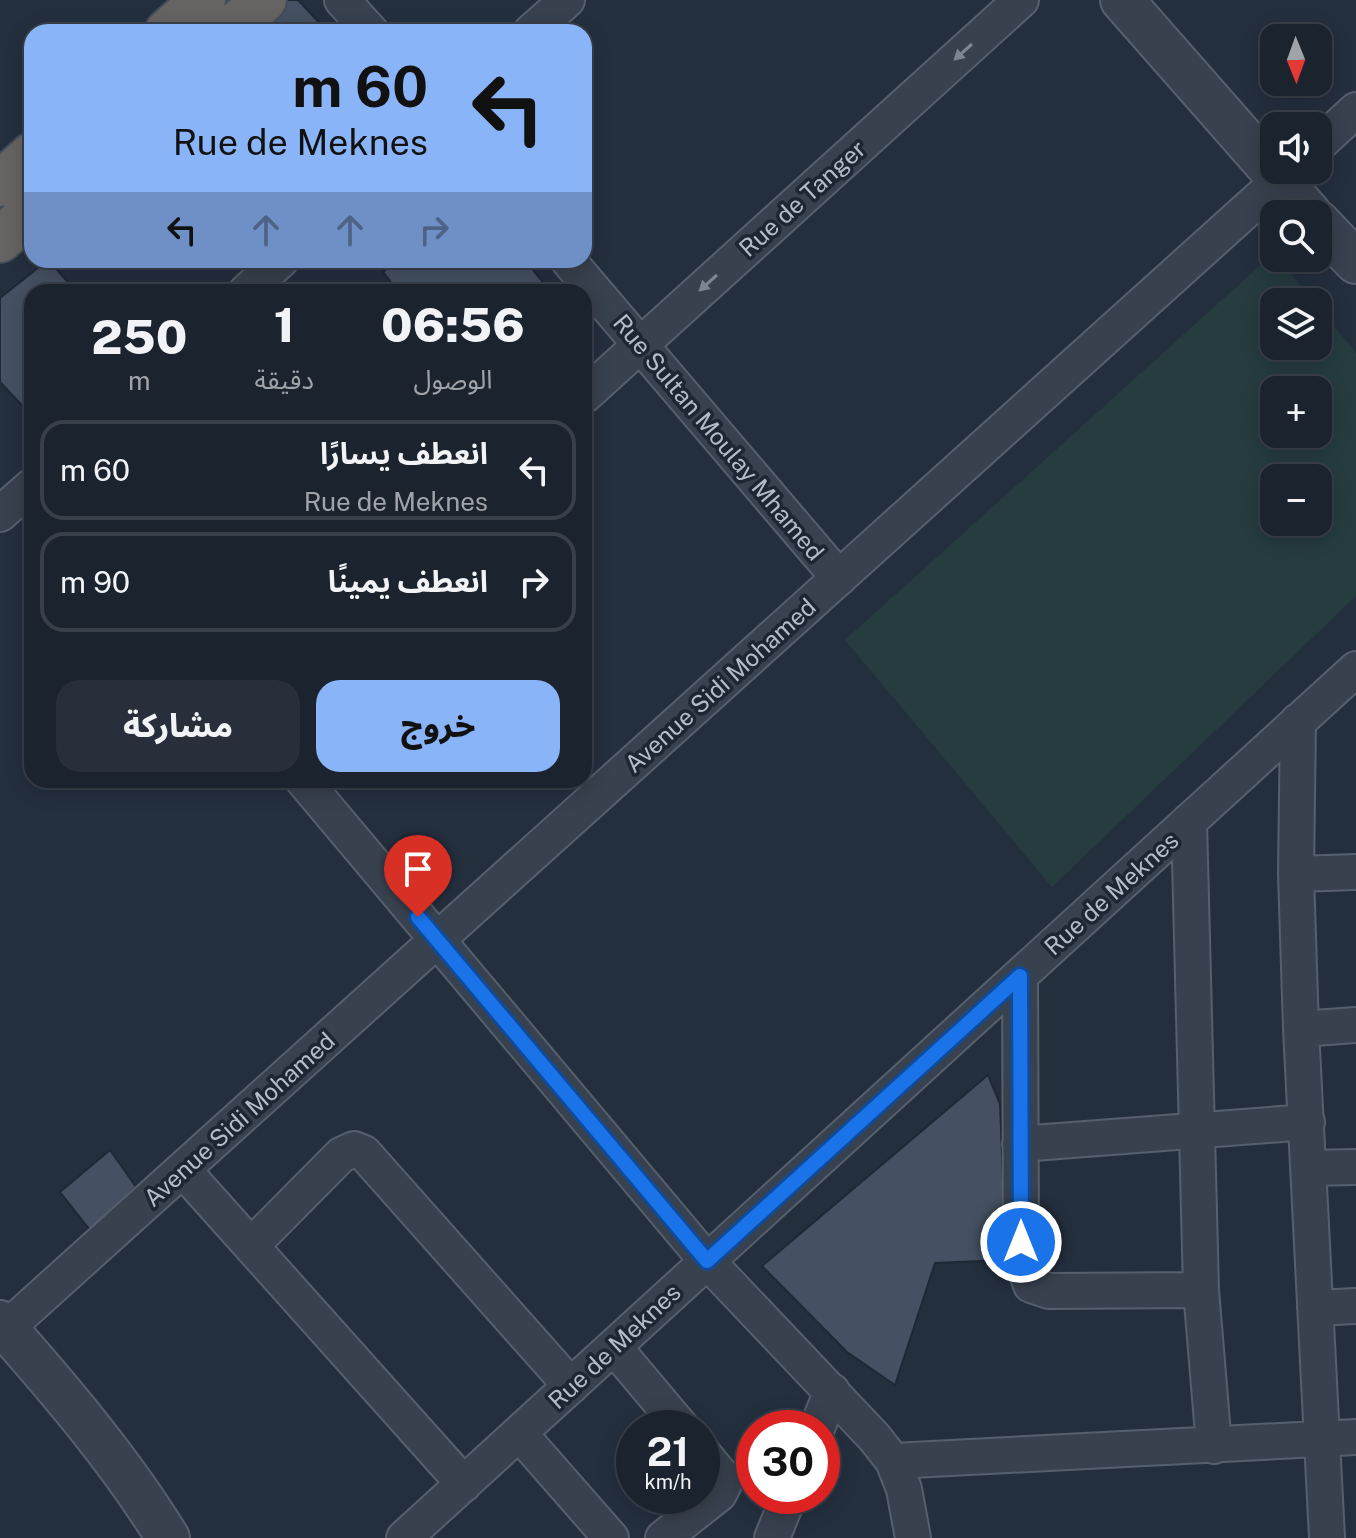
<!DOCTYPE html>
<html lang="ar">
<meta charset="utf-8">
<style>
:root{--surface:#1b232e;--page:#282f3a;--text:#f1f3f6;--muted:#a0a4aa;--line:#39404a;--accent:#8ab4f8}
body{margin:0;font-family:"Public Sans","Noto Sans Arabic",sans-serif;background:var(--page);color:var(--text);direction:rtl;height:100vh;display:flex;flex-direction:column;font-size:30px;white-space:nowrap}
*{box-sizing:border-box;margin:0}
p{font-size:26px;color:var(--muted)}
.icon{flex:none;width:44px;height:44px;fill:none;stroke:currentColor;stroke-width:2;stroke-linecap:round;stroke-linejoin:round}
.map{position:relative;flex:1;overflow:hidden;direction:ltr}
.drawer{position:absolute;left:24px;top:284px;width:568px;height:504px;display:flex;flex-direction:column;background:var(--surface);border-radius:24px;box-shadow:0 4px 20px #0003,0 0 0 2px var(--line);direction:rtl}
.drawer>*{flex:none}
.hud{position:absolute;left:24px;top:24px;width:568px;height:244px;border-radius:24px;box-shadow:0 4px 20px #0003,0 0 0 2px var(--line);direction:rtl;background:#8ab4f8;color:#111;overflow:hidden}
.needle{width:52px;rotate:179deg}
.fabs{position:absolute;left:1260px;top:24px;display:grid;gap:16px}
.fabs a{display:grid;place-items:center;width:72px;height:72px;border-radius:16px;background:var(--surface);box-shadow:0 4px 20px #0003,0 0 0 2px var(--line);font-size:40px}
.speed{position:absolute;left:616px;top:1410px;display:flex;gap:16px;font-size:40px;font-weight:700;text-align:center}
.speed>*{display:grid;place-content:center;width:104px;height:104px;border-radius:50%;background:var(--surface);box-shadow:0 4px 20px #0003,0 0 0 2px var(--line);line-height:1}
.speed small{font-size:20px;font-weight:400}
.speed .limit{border:12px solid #d22;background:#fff;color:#111}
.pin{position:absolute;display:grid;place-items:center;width:68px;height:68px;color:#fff;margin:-82px -34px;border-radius:50% 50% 50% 0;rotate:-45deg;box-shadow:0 0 8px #0007}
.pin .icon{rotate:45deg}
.me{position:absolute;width:88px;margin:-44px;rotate:0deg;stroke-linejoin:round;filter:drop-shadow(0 0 6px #0008)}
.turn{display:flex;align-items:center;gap:28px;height:168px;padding:0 32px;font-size:36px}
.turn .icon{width:104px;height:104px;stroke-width:2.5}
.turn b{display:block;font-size:56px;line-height:68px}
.lanes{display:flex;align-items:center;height:76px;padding:0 32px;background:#0003;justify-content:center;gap:40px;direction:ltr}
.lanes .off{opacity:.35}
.eta{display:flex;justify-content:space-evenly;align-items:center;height:136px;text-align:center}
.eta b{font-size:48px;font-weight:800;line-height:56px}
.button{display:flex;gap:16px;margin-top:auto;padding:16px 32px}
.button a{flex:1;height:92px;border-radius:24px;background:var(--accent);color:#111;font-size:32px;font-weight:800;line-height:92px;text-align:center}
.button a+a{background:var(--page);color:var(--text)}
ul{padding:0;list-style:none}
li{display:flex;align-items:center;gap:24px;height:100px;margin:0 16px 12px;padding:0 16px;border:4px solid var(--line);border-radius:24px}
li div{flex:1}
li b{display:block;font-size:30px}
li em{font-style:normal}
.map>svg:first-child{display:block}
</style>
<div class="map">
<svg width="1356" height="1538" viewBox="0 0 1356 1538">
<rect width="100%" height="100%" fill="#242f3e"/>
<path fill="#263c3f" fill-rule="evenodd" d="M 1274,253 L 1274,258 L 1278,258 L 1314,302 L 1274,302 L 1274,346 L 1318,346 L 1318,307 L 1356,353 L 1356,596 L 1052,887 L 845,640 ZM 1274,390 L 1318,390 L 1318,434 L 1274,434 ZM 1274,478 L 1318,478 L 1318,522 L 1274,522 Z"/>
<path fill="#455162" stroke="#1f2835" stroke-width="2" d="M 278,0 L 298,0 L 328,32 L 243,32 Z
M 48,260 L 77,292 L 32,292 L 32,416 L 0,382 L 0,298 Z
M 398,260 L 525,260 L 551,292 L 399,292 L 383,272 Z
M 988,1075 L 1000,1104 L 1006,1260 L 935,1263 L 895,1385 L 847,1352 L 762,1266 Z
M 110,1150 L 136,1187 L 90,1230 L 60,1192 Z"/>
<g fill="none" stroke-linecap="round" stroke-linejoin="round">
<defs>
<path id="minor" d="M 342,0 L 371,32
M 531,32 L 567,0
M 1318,145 L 1356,110
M 568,260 L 839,578
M 246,292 L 281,260
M 584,396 L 1021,0
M 0,514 L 32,486
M 1298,721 L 1296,874 L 1301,1029 L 1327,1538
M 303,780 L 707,1261 L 874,1437 L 893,1461 L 904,1489 L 913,1538
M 1189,821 L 1201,1290 L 1214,1446
M 1296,874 L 1356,872
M 1020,976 L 1021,1242 L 1025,1269 L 1031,1285 L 1049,1291 L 1201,1290
M 1301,1029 L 1356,1025
M 1020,1144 L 1307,1122
M 1309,1168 L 1356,1167
M 183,1170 L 464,1484
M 252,1245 L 341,1155 L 354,1149 L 364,1153 L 571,1386
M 1315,1308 L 1356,1306
M 0,1334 L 1291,170
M 614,1347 L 682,1428
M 817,1428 L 832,1391
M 519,1433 L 611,1538
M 893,1461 L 1356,1437
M 404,1538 L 1356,669
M 663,1538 L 719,1494 L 724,1484 L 721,1475 L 702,1452
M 772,1538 L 789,1496"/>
<path id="tertiary" d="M 1122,0 L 1310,214
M 1318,222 L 1356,262
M 0,1322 C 60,1390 120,1460 168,1538"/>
<path id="trunk" d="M 167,32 L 203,0
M 228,32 L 264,0
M 0,184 L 32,155
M 0,240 L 32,211"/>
</defs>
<use href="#minor" stroke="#565f6c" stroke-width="38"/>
<use href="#tertiary" stroke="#565f6c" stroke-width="46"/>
<use href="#trunk" stroke="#434c59" stroke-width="48"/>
<use href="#minor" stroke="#38414e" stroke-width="34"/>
<use href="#tertiary" stroke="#38414e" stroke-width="42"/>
<use href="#trunk" stroke="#656462" stroke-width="44"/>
</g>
<defs><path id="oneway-solid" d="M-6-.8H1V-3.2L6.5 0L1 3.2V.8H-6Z" transform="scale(2)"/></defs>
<g fill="#7c8592">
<use href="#oneway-solid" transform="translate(963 52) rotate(138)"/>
<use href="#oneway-solid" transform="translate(708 283) rotate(138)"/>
</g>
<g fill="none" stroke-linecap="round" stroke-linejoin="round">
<defs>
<path id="route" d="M 418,917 L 707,1261 L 1020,976 L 1021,1242"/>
</defs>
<use href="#route" stroke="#114b97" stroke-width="20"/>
<use href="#route" stroke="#1a73e8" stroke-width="14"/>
</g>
<g text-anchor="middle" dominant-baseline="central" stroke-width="7" stroke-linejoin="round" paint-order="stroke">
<g font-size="24" fill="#b4bcc9" stroke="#1d2633">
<text transform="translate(802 198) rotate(-42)">Rue de Tanger</text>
<text transform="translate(719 437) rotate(50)">Rue Sultan Moulay Mhamed</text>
<text transform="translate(720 685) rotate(-42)">Avenue Sidi Mohamed</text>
<text transform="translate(1111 893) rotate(-42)">Rue de Meknes</text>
<text transform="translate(239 1119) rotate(-42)">Avenue Sidi Mohamed</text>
<text transform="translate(614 1346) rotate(-43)">Rue de Meknes</text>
</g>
</g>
</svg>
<div class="fabs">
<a><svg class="needle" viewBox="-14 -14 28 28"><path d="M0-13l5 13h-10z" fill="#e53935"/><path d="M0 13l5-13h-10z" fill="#a0a4aa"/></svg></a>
<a><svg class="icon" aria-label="sound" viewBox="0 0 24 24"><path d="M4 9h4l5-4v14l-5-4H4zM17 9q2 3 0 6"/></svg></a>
<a><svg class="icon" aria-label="search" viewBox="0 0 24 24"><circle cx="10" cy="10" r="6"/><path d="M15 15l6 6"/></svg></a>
<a><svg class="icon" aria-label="layers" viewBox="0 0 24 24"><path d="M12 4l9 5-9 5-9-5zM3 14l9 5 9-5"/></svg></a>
<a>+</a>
<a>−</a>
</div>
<div class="speed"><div>21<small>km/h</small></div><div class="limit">30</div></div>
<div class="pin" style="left:418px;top:917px;background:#d93025"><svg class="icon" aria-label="arrive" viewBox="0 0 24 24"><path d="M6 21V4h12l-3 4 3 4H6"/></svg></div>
<svg class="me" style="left:1021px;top:1242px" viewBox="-20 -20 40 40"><circle r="17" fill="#1a73e8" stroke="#fff" stroke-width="3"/><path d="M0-11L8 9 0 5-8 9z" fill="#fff"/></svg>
<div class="hud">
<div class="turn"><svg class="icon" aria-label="left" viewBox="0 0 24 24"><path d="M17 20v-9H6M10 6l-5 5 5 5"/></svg><div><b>60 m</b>Rue de Meknes</div></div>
<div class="lanes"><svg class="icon" aria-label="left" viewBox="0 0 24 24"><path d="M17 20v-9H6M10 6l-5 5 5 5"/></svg><svg class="icon off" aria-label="ahead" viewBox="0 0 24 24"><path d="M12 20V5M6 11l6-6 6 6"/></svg><svg class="icon off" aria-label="ahead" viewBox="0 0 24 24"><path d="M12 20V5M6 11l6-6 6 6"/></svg><svg class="icon off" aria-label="right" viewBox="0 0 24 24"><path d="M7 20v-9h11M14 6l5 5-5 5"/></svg></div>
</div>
<section class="drawer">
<div class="eta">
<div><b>06:56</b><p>الوصول</p></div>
<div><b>1</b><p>دقيقة</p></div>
<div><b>250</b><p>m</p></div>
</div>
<ul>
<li><svg class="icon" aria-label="left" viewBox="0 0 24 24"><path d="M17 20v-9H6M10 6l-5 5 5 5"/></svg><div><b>انعطف يسارًا</b><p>Rue de Meknes</p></div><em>60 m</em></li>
<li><svg class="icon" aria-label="right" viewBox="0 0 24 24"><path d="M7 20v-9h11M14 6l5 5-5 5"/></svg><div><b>انعطف يمينًا</b></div><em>90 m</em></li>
</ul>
<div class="button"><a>خروج</a><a>مشاركة</a></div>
</section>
</div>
